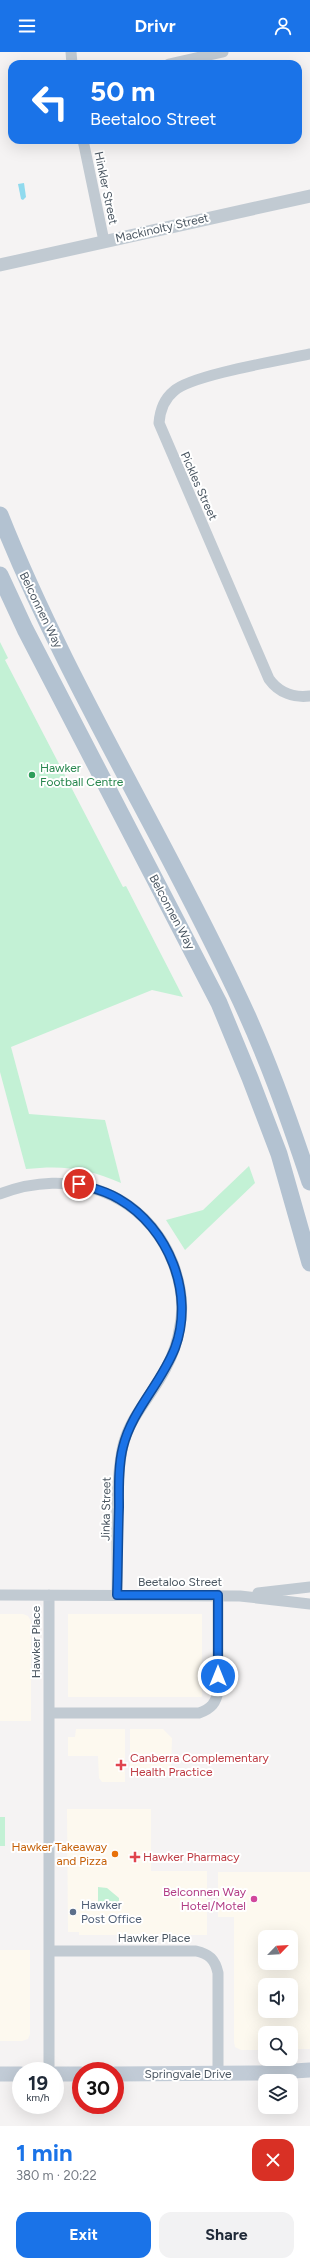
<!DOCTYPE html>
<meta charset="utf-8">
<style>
:root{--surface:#fff;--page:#f2f2f3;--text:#1f2937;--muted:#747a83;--accent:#1a73e8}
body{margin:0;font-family:Figtree,sans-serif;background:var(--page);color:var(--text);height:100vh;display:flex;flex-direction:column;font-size:15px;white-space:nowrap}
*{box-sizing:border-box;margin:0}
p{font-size:13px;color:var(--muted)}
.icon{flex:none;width:22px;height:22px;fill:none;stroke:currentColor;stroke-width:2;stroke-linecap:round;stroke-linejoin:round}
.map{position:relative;height:2074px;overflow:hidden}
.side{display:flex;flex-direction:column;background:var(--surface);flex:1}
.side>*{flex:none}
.banner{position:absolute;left:8px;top:8px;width:294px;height:84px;border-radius:12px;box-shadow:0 4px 16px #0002;background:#1a73e8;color:#fff;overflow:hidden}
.needle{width:26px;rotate:65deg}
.buttons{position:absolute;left:258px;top:1878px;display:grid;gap:8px}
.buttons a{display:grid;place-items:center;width:40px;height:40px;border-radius:8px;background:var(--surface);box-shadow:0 4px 16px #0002;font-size:20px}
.speed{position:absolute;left:12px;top:2010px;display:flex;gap:8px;font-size:20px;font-weight:700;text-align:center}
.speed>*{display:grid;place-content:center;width:52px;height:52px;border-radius:50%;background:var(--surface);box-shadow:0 4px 16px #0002;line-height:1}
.speed small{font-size:10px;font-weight:400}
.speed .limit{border:6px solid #d22;background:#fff;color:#111}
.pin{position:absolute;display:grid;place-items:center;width:34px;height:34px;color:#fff;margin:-17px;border:2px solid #fff;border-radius:50%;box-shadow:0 1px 4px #0007}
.me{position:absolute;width:44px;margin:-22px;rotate:0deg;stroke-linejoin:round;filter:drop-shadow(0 0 3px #0008)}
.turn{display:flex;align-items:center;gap:14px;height:84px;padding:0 16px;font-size:18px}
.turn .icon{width:52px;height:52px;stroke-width:2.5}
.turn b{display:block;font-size:28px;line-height:34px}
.round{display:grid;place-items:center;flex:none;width:42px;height:42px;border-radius:12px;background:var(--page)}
.summary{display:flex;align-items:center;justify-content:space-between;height:68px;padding:0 16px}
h1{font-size:24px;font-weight:700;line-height:30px;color:var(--accent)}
.action{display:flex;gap:8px;margin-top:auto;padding:8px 16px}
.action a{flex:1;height:46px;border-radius:12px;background:var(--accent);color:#fff;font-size:16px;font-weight:700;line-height:46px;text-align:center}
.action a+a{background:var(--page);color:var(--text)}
header{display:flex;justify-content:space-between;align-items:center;height:52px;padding:0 16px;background:var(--accent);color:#fff;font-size:18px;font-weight:700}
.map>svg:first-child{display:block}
</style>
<header><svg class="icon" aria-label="menu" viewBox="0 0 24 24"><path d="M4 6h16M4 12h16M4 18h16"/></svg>Drivr<svg class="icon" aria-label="person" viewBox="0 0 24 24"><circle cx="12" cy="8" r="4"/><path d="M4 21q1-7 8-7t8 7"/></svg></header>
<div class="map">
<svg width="310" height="2074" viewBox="0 0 310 2074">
<rect width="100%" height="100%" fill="#f5f3f3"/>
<path fill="#fdf9ef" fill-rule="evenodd" d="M 0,1562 L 23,1562 L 28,1564 L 31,1569 L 31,1669 L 0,1669 Z
M 68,1562 L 202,1562 L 202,1645 L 68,1645 Z
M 76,1677 L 125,1677 L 125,1730 L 102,1730 L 99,1726 L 98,1704 L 68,1704 L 68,1685 L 75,1685 Z
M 130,1677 L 163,1677 L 172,1686 L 171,1719 L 151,1724 L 130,1724 Z
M 67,1757 L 151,1757 L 151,1819 L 207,1819 L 207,1883 L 79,1883 L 79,1880 L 68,1880 Z
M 218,1820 L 310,1820 L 310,1997 L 291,1997 L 291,1981 L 265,1981 L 265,1998 L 241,1998 L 235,1995 L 234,1990 L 234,1865 L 218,1865 ZM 265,1885 L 291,1885 L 291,1911 L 265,1911 ZM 265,1933 L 291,1933 L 291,1959 L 265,1959 Z
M 0,1898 L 30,1898 L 30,1982 L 28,1987 L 22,1989 L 0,1989 Z"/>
<path fill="#c3f1d5" d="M 0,590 L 8,606 L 5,608 L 123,835 L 126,834 L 183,945 L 152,938 L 11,995 L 29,1062 L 105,1068 L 121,1131 C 87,1116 63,1113 26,1117 L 0,1020 Z
M 249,1114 L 255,1131 L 185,1198 L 166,1168 L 203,1158 Z
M 0,1765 L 5,1765 L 5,1794 L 0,1794 Z
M 98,1835 L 107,1836 L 119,1846 L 119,1855 L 98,1855 Z"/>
<path fill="#90daee" d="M 24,131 L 26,145 L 23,148 L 21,147 L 18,132 Z"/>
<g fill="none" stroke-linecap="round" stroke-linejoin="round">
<path stroke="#c1cad2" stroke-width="11" d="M 71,0 L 72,12
M 169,12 L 223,0
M 83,88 L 104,189
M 310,302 C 282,308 191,323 174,339 C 164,347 160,358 159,371 L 269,627 C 279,641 294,646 310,644
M 0,1142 C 69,1115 145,1139 173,1211 C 180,1230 184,1253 180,1273 C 178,1288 173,1303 166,1316 C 152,1344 128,1366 122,1398 C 114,1442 118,1498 117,1543
M 258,1541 L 310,1535
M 0,1543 L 240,1544 L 310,1552
M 49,1661 L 199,1661 C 211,1657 216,1651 218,1639 L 218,1543
M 49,1899 L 196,1899 C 209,1902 215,1907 218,1921 L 218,2022
M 49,2019 L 49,1543"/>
<path stroke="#c1cad2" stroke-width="13" d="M 0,213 L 310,144"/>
<path stroke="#c1cbd6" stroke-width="15" d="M 0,2022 L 21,2022
M 55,2022 L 81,2022
M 115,2022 L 261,2021 L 310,2018"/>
<path stroke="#b3c2d1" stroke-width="17" d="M 0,463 C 65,627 160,777 235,937 C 265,999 288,1064 310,1130
M 0,523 L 25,577 L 219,951 L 250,1026 L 279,1102 L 310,1211"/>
</g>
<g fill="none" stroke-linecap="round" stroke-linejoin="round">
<defs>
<path id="route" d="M 79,1132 C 93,1136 106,1139 119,1147 C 169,1176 195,1242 175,1296 C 161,1332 132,1358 123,1395 C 118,1414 119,1436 119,1455 C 118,1485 118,1514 117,1543 L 218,1543 L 218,1624"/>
</defs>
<use href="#route" stroke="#114b97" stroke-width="10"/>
<use href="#route" stroke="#1a73e8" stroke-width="7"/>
</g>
<circle fill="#2e9e5b" stroke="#fff" stroke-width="1.5" cx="32" cy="723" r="4"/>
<g fill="#e0444e" stroke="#fff" stroke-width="1.5">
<path d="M119 1707h4v4h4v4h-4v4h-4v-4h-4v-4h4z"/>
<path d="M133 1799h4v4h4v4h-4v4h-4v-4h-4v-4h4z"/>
</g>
<circle fill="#e8710a" stroke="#fff" stroke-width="1.5" cx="115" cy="1802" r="4"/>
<circle fill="#d1479c" stroke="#fff" stroke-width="1.5" cx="254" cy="1847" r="4"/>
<circle fill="#5c6f8a" stroke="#fff" stroke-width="1.5" cx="73" cy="1860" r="4"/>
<g text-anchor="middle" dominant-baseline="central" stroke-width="4" stroke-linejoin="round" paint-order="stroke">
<g font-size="12" fill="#4a5661" stroke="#fff">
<text transform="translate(106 136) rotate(78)">Hinkler Street</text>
<text transform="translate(162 176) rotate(-13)">Mackinolty Street</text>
<text transform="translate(199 434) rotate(66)">Pickles Street</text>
<text transform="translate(41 558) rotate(64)">Belconnen Way</text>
<text transform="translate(172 860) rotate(62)">Belconnen Way</text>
<text transform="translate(106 1457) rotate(-89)">Jinka Street</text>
<text x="180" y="1530">Beetaloo Street</text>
<text transform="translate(36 1590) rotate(-90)">Hawker Place</text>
<text x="154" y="1886">Hawker Place</text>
<text x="188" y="2022">Springvale Drive</text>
</g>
<g font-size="12" fill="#27864d" stroke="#fff" text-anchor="start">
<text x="40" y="716">Hawker<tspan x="40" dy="14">Football Centre</tspan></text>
</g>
<g font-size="12" fill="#be3a42" stroke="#fff" text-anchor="start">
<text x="130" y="1706">Canberra Complementary<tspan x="130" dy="14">Health Practice</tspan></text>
<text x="143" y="1805">Hawker Pharmacy</text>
</g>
<g font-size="12" fill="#c56008" stroke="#fff" text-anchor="end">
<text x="107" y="1795">Hawker Takeaway<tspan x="107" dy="14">and Pizza</tspan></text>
</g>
<g font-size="12" fill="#b23c85" stroke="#fff" text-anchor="end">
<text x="246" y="1840">Belconnen Way<tspan x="246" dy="14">Hotel/Motel</tspan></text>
</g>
<g font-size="12" fill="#4e5e75" stroke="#fff" text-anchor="start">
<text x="81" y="1853">Hawker<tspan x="81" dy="14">Post Office</tspan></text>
</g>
</g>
</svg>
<div class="buttons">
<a><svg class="needle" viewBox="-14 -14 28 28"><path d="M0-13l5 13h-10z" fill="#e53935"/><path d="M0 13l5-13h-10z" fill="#747a83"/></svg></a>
<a><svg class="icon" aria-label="sound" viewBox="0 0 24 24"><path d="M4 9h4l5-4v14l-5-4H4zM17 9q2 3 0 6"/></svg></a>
<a><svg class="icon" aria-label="search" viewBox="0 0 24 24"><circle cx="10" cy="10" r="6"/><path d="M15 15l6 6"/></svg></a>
<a><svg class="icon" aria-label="layers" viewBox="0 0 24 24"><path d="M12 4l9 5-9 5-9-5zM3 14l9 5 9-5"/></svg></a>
</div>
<div class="speed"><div>19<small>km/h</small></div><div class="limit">30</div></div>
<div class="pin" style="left:79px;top:1132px;background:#d93025"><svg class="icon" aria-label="arrive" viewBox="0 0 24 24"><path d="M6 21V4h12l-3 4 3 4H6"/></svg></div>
<svg class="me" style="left:218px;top:1624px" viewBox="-20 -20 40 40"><circle r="17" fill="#1a73e8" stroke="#fff" stroke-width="3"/><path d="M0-11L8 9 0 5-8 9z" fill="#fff"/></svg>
<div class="banner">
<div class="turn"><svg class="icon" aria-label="left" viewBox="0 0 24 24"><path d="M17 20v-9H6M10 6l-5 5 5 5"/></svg><div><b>50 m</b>Beetaloo Street</div></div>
</div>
</div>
<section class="side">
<div class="summary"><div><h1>1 min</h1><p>380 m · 20:22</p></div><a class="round" style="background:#d93025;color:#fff"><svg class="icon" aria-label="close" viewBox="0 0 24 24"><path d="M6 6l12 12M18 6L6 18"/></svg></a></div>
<div class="action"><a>Exit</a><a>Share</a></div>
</section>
